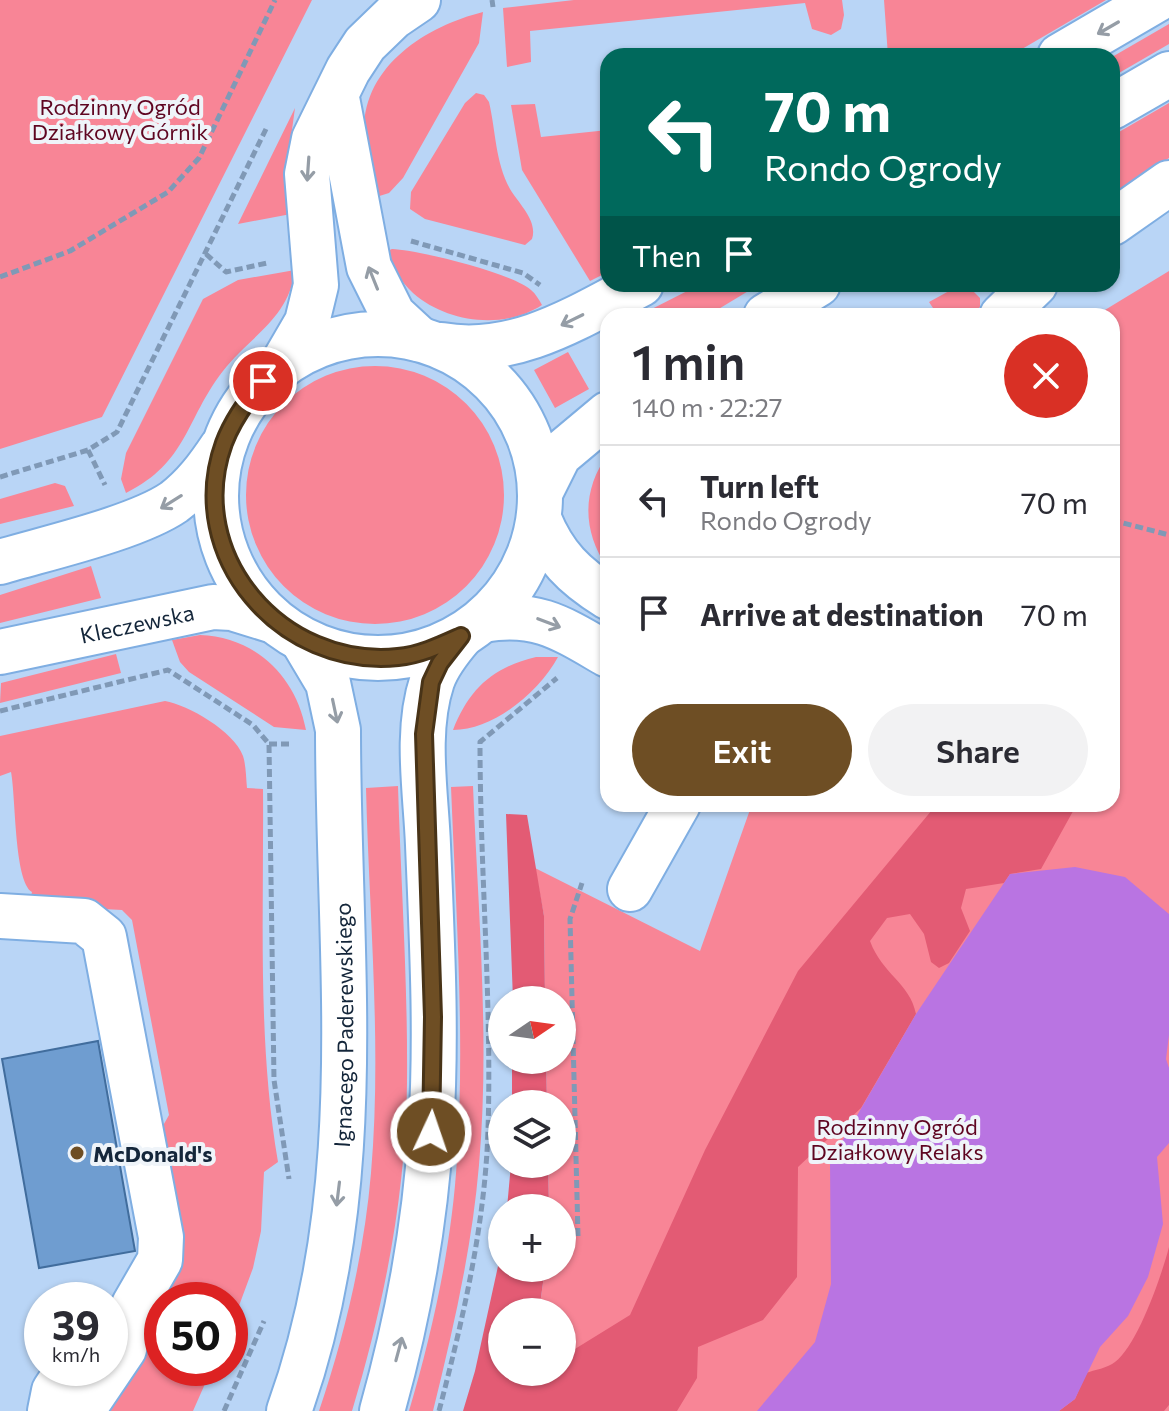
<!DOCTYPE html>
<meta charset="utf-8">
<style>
:root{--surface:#fff;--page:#f2f2f3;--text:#2b2b33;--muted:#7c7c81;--line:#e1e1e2;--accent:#6e4e24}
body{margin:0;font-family:Commissioner,sans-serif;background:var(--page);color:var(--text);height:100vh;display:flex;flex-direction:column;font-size:30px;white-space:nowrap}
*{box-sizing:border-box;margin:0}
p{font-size:26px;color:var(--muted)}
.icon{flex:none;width:44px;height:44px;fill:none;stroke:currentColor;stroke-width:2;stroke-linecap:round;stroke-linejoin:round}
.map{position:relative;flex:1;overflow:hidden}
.drawer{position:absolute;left:600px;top:308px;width:520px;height:504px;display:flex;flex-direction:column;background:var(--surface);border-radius:24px;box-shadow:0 2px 6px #0004}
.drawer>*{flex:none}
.top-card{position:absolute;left:600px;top:48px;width:520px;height:244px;border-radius:24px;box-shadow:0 2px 6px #0004;background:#00695c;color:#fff;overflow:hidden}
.needle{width:52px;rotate:77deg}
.tools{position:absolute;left:488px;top:986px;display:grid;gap:16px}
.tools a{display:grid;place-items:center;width:88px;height:88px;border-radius:50%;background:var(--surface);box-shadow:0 2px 6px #0004;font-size:40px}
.speed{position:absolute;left:24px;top:1282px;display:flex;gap:16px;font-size:40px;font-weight:700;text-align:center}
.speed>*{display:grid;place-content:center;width:104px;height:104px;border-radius:50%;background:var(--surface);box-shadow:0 2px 6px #0004;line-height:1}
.speed small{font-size:20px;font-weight:400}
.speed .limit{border:12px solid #d22;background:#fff;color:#111}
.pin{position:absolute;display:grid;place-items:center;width:68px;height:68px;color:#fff;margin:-34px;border:4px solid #fff;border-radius:50%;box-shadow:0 2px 8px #0007}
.me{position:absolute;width:88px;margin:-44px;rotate:3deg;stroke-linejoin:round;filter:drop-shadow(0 0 6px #0008)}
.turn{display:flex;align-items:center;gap:28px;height:168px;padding:0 32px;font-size:36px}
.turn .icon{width:104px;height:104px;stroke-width:2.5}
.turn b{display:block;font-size:56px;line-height:68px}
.then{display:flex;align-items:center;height:76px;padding:0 32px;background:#0003;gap:16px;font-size:30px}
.round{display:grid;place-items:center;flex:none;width:84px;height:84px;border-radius:42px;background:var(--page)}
.summary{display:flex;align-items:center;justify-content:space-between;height:136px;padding:0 32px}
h1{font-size:48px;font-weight:600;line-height:60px}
.primary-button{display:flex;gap:16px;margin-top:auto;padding:16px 32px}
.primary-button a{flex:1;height:92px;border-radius:48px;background:var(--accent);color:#fff;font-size:32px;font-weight:600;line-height:92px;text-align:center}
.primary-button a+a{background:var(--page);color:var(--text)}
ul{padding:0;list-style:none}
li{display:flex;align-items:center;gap:24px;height:112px;padding:0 32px;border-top:2px solid var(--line)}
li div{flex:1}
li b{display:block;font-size:30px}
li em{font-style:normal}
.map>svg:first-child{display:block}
</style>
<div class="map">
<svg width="1169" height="1411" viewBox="0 0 1169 1411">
<rect width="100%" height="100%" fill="#b9d5f6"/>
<path fill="#f88596" d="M 0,0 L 312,0 L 102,417 L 0,449 Z
M 574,0 L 842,0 L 844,15 L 841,29 L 831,35 L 812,29 L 805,3 L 530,31 L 531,62 L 507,67 L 503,8 Z
M 884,0 L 1106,0 L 1010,56 L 888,56 Z
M 483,12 L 479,43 L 403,178 L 389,193 L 373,198 C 370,176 364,152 364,130 C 364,65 427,26 483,12 Z
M 1169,24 L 1169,44 L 1112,77 L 1112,57 Z
M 476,93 L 484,95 L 489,102 C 496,132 495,161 510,189 C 519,204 538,221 532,239 L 525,245 L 425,219 L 410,209 L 411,192 L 465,103 Z
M 1169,103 L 1169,158 L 1112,195 L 1112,136 Z
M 535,104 L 541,137 L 608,130 L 608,272 L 590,281 L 522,170 L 511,105 Z
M 295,108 L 287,166 L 291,214 L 238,224 Z
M 392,249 C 418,250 512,273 531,290 C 536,294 539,300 542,305 C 504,330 447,323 413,293 C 400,281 393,267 385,252 Z
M 295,270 C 289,319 250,336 223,371 C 185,420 188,462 126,493 L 121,479 L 126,453 L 203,299 L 238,280 Z
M 1169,271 L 1169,1411 L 520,1411 L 531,1372 L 562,1372 L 562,1312 L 539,1312 L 545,1268 L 562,1268 L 562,1208 L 549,1208 L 548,1164 L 562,1164 L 562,1104 L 547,1104 L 546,1060 L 562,1060 L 562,1000 L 545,1000 L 544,916 L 535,868 L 700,951 L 752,804 L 1112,804 L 1112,316 L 1095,316 Z
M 701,284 L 760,284 L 707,316 L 638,316 Z
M 960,285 L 970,288 L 980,298 L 980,307 L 969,316 L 928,316 L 935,311 L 929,302 Z
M 568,352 L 589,389 L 555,408 L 534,370 Z
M246 495a129 129 0 1 1 258 0a129 129 0 1 1-258 0Z
M 608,454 L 608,566 L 607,567 C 582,530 582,490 608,454 Z
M 55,483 L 65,486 L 74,506 L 0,524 L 0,499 Z
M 91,566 L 101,598 L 0,623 L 0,595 Z
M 200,635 C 255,637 296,676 306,730 L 274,727 L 189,672 L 180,662 L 172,640 Z
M 116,654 L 121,673 L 0,703 L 1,683 Z
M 536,657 L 558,657 C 539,692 494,730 453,730 C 469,689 493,667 536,657 Z
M 165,701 C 188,705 234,731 243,756 C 246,765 246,778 247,788 L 263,789 C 264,913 257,1040 278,1162 L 264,1172 L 261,1231 L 253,1268 L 230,1330 L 230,1300 L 162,1300 L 162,1368 L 212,1368 L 193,1411 L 98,1411 L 131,1362 L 155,1140 L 169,1115 L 132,920 L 122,910 L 29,905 L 32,892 C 14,881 16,798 11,772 L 0,776 L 0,736 Z
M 398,786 C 401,885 408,985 407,1083 C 406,1195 384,1305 352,1411 L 319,1411 C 345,1334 364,1254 371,1173 C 382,1047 369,914 366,788 Z
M 473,786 C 478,910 490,1041 479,1165 C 472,1248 453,1330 433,1411 L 409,1411 C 433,1330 452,1244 457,1159 C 465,1036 456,911 451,787 Z"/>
<path fill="#e35b74" d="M 937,804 L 1077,804 L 1041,869 L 1010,874 L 1004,883 L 966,889 L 961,908 L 970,931 L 949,963 L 939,968 L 931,962 L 924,934 L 910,914 L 887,918 L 870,941 C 882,974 910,983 916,1014 L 861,1108 L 798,1167 L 797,1277 L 763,1320 L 698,1347 L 697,1378 L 677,1411 L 463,1411 L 475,1371 L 502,1248 L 502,1268 L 545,1268 L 539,1312 L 502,1312 L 502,1372 L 531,1372 L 531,1376 L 538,1372 L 562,1372 L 562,1357 L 630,1315 L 705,1150 L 798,971 Z
M 506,814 L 527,815 L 544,916 L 545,1000 L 513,1000 Z
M 512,1060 L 546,1060 L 547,1104 L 512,1104 Z
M 511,1164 L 548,1164 L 549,1208 L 507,1208 Z
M 1169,1247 L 1169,1405 L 1164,1411 L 1059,1411 L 1075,1399 L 1086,1373 C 1094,1370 1108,1368 1115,1362 C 1138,1345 1162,1274 1169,1247 Z"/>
<path fill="#b974e2" d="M 1075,867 L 1125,877 L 1169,914 L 1169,1035 L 1166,1059 L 1169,1068 L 1169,1143 L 1157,1157 L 1163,1224 L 1148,1277 L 1128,1316 L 1100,1347 L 1075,1399 L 1059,1411 L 757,1411 L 815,1342 L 831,1284 L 830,1162 L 916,1014 L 1010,874 Z"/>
<path fill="#6f9dd0" stroke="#416d9d" stroke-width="2" d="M 98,1041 L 135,1251 L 39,1268 L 2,1059 Z"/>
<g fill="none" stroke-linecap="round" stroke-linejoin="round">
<defs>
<path id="minor" d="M 337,98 L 369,267 L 393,315 L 419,339
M 1112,223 L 1169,183
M 1002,316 L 1035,284
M 282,365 L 307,322 L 316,285 L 307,174 L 314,139 L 348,70 L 365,44 L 393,17 L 418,0
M 539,519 C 554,556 574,576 608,597
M 483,620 C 536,610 563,629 608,655
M 630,889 L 678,804
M 0,916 L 84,921 L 104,937 L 161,1237 L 160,1260 L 134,1305 L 124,1349 L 82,1411
M 50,1411 L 54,1391 L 69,1368"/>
<g id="major">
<path d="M 1060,56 L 1156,0"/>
<path d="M 1112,107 L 1169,74"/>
<path d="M 766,316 L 818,284"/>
<circle cx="378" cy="496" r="162"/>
<path d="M 441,345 C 515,358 578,317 641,284"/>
<path d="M 540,493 L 559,455 L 608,414"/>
<path d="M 0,562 C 47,548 136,528 174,502 C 194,487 208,468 222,447"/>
<path id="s1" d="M 0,652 L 213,607 L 232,608 L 274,621"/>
<path id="s2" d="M 289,1411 C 370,1187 338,961 338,730 L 328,683 L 303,641"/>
<path d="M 382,1411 C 408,1319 425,1225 431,1130 C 437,1035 432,940 428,845 C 426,793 415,732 432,681 C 438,664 449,650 461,636"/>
</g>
</defs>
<use href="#minor" stroke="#7faee2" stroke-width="48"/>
<use href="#major" stroke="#7faee2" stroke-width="48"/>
<path stroke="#8099b6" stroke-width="5" stroke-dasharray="8 4" stroke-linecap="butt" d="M 492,0 L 493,7
M 411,241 L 523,273 L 540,285
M 206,254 L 226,272 L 267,263
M 0,277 L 70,251 L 168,192 L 199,158 L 275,0
M 88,450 L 105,485
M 0,477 L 88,450 L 117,432 L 266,129
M 1112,520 L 1169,535
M 0,711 L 168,670 L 253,725 L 269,744 L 274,1080 L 289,1179
M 269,744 L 292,744
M 578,1236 L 570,919 L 582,883
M 224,1411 L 264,1321
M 439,1411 C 463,1319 485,1225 488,1130 C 492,1001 480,871 480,742 L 557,678"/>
<use href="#minor" stroke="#fff" stroke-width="44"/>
<use href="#major" stroke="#fff" stroke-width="44"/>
</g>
<defs><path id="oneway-shaft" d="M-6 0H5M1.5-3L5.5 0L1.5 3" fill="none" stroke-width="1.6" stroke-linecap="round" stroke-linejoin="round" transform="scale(2)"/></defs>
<g stroke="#959da6">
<use href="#oneway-shaft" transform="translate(1108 28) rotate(150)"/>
<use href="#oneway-shaft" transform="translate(308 169) rotate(94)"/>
<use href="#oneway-shaft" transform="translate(373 278) rotate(-112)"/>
<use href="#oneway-shaft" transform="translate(572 320) rotate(154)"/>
<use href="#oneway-shaft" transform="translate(171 502) rotate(148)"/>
<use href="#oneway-shaft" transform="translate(549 623) rotate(21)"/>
<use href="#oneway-shaft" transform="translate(335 711) rotate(78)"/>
<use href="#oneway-shaft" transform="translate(338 1194) rotate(97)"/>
<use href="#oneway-shaft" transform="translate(399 1349) rotate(-75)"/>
</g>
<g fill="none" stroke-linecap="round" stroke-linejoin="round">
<defs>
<path id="route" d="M 263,381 C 247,400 233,419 224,443 C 183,556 282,669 398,657 C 420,655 441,645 461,636 L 440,663 L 431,682 L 424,734 L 433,1017 L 431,1132"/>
</defs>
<use href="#route" stroke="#483317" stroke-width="20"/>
<use href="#route" stroke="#6e4e24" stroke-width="14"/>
</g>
<circle fill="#6e4e24" stroke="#eff4f9" stroke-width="3" cx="77" cy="1153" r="8"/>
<g text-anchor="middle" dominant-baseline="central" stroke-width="8" stroke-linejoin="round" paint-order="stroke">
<g font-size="22" fill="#5f0521" stroke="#eff4f9">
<text x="120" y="106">Rodzinny Ogród<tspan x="120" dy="25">Działkowy Górnik</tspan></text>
<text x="897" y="1126">Rodzinny Ogród<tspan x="897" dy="25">Działkowy Relaks</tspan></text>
</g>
<g font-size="22" fill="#14263a" stroke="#eff4f9">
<text stroke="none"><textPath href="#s1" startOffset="140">Kleczewska</textPath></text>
<text stroke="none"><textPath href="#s2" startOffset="392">Ignacego Paderewskiego</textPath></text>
</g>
<g font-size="22" font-weight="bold" fill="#14263a" stroke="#eff4f9" text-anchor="start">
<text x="93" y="1153">McDonald's</text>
</g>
</g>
</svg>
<div class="tools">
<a><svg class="needle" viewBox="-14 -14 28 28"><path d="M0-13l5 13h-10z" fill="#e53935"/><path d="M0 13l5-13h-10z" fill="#7c7c81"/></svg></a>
<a><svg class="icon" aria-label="layers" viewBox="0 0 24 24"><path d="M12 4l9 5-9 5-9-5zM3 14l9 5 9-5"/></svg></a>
<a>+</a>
<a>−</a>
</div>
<div class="speed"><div>39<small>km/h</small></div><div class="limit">50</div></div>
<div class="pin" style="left:263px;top:381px;background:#d93025"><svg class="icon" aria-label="arrive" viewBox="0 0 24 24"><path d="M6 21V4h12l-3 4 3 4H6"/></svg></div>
<svg class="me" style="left:431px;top:1132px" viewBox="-20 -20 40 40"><circle r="17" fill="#6e4e24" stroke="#fff" stroke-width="3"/><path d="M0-11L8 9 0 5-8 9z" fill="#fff"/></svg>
<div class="top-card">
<div class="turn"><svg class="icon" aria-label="left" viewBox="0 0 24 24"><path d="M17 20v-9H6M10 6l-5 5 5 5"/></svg><div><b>70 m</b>Rondo Ogrody</div></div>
<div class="then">Then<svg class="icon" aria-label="arrive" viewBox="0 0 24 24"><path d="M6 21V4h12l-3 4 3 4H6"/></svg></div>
</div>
<section class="drawer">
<div class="summary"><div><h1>1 min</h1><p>140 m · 22:27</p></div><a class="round" style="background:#d93025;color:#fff"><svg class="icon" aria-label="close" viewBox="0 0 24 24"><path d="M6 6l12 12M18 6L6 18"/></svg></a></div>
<ul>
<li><svg class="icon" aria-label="left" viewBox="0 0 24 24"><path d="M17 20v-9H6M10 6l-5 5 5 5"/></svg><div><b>Turn left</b><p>Rondo Ogrody</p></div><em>70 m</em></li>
<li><svg class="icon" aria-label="arrive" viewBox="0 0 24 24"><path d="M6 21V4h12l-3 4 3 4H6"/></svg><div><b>Arrive at destination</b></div><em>70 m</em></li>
</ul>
<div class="primary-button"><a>Exit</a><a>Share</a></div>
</section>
</div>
